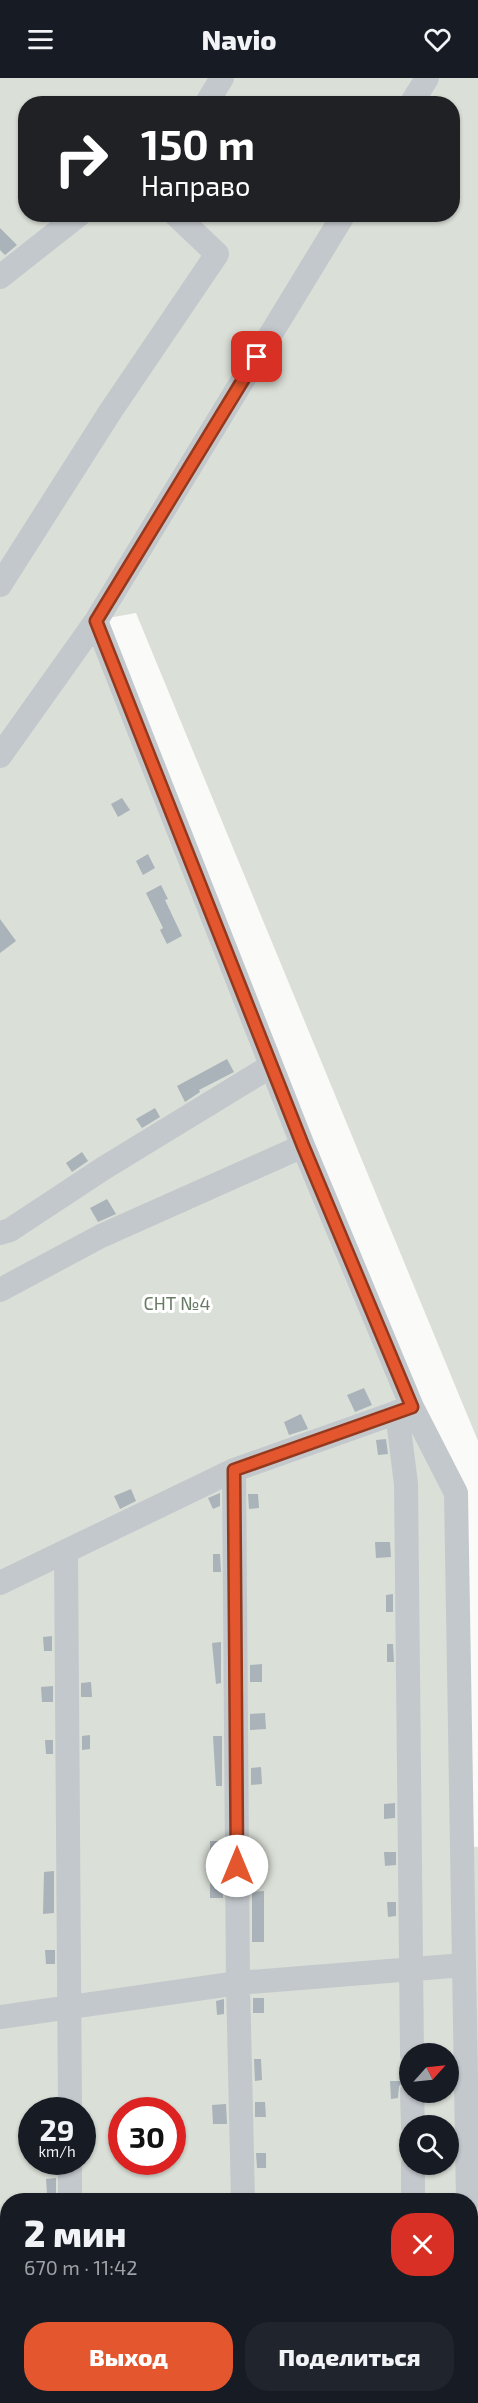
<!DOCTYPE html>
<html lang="ru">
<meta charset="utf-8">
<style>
:root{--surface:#171b24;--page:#20242c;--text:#f1f3f6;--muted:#9ea1a6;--accent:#e4572e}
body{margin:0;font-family:"Exo 2",sans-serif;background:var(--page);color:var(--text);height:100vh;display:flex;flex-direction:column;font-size:22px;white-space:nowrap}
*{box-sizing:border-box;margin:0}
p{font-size:20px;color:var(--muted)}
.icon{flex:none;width:33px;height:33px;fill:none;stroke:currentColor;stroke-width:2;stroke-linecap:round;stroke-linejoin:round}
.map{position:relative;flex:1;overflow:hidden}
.sheet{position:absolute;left:0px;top:2115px;width:478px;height:210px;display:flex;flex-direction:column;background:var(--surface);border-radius:24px 24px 0 0;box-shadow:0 2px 4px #0004}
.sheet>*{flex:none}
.hud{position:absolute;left:18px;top:18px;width:442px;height:126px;border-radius:24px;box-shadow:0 2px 4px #0004;background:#202124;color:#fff;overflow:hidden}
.needle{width:39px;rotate:63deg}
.buttons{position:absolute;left:399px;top:1965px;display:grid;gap:12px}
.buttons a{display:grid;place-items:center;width:60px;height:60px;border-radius:50%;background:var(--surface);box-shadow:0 2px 4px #0004;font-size:30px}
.speed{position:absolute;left:18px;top:2019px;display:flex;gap:12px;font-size:30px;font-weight:700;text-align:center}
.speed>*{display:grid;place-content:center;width:78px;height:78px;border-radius:50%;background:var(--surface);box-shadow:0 2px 4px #0004;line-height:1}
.speed small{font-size:15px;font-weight:400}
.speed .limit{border:9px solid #d22;background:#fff;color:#111}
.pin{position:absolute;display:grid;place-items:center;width:51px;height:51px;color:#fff;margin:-26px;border-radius:12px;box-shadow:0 3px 9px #0006}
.me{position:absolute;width:66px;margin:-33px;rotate:0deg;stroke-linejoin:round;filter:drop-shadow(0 0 4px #0008)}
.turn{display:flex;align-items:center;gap:21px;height:126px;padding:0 24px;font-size:27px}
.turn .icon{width:78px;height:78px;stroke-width:2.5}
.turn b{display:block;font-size:42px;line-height:51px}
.round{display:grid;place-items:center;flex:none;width:63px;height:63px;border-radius:24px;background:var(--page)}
.overview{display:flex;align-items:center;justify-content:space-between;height:102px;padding:0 24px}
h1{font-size:36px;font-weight:800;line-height:45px}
.action{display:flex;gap:12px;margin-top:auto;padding:12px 24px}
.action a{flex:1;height:69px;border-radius:24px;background:var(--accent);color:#fff;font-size:24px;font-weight:800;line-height:69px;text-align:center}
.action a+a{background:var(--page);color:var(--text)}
header{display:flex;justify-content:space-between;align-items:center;height:78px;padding:0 24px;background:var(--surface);font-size:27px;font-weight:800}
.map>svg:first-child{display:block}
</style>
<header><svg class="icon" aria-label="menu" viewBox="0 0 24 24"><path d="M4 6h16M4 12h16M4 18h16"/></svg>Navio<svg class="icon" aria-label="heart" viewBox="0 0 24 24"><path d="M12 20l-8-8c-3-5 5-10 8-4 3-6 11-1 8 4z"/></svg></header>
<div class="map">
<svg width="478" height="2325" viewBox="0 0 478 2325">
<rect width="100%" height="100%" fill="#fafaf8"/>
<path fill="#dadfd7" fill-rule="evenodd" d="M 0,0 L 478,0 L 478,1363 L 136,535 L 97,542 L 456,1415 L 463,1768 L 478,1769 L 478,2325 L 0,2325 ZM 26,26 L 453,26 L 453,136 L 26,136 ZM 410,1976 L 448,1976 L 448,2014 L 410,2014 ZM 32,2032 L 82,2032 L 82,2084 L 32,2084 ZM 122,2032 L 172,2032 L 172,2084 L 122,2084 ZM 410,2048 L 448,2048 L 448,2086 L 410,2086 ZM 8,2122 L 471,2122 L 471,2318 L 8,2318 Z"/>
<path fill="#aab3b9" d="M 0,150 L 17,167 L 5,177 L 0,172 Z
M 122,720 L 130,732 L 118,739 L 111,726 Z
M 148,776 L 155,790 L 143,797 L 136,783 Z
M 161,807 L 168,821 L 165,822 L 182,858 L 167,866 L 160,852 L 163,850 L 146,815 Z
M 0,841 L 16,863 L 0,875 Z
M 227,981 L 234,994 L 199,1012 L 200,1014 L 185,1024 L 177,1008 Z
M 155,1030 L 160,1039 L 142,1050 L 136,1041 Z
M 82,1074 L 88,1083 L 72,1094 L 66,1085 Z
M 107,1121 L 116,1136 L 98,1144 L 90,1130 Z
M 364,1310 L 372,1327 L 355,1334 L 347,1317 Z
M 301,1336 L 308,1351 L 289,1357 L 284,1344 Z
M 386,1361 L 388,1376 L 378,1377 L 376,1362 Z
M 131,1411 L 136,1423 L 120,1431 L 114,1418 Z
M 220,1415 L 220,1428 L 213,1431 L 208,1420 Z
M 248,1416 L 258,1416 L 259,1430 L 249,1431 Z
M 375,1464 L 390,1464 L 391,1479 L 376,1480 Z
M 213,1476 L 220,1476 L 221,1494 L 213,1494 Z
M 393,1516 L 393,1534 L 386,1534 L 386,1517 Z
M 52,1558 L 52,1573 L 44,1573 L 43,1559 Z
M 221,1564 L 221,1605 L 216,1606 L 212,1565 Z
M 387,1566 L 393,1566 L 394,1584 L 387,1584 Z
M 262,1586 L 262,1604 L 250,1604 L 250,1587 Z
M 91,1604 L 92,1619 L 81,1619 L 81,1605 Z
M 53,1608 L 53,1624 L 42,1624 L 41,1609 Z
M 265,1635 L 266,1651 L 250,1652 L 250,1636 Z
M 90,1657 L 90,1671 L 82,1672 L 82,1658 Z
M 213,1658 L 222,1658 L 222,1708 L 216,1708 Z
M 45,1662 L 53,1662 L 53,1676 L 46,1676 Z
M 261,1689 L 262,1706 L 251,1707 L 251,1690 Z
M 395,1725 L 395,1740 L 384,1741 L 384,1726 Z
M 210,1763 L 223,1763 L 223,1820 L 210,1820 Z
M 384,1774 L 396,1774 L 396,1787 L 385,1788 Z
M 54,1793 L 54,1835 L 43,1836 L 44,1794 Z
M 264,1813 L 264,1864 L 252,1864 L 252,1814 Z
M 387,1824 L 396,1824 L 396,1838 L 388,1839 Z
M 45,1872 L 55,1872 L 55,1886 L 46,1886 Z
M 253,1920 L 264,1920 L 264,1935 L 253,1935 Z
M 224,1921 L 224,1936 L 217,1937 L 216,1923 Z
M 254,1981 L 261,1981 L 262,2002 L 255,2003 Z
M 390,2003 L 404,2003 L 399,2008 L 398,2020 L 391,2021 Z
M 255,2024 L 265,2024 L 266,2039 L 255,2039 Z
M 226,2026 L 227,2046 L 213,2046 L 212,2027 Z
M 256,2075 L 266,2075 L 266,2090 L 257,2090 Z
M 56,2100 L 56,2115 L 47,2116 L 46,2101 Z"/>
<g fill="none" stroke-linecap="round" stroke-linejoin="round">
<path stroke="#c3c8cc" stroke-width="24" d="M 206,26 L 222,0
M 411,26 L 427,0
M 0,199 L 80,136
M 0,507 L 110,334 L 217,176 L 175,136
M 96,543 L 303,1068 L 412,1329 L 456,1415 L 468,2122
M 0,678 L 96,543 L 344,136
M 0,1155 L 10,1152 L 104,1090 L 271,988
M 0,1212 L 101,1158 L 303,1068
M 397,1334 L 406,1406 L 412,1976
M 234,1392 L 238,1905 L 243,2122
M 66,1474 L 70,2032
M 0,1505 L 234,1392 L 412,1329
M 0,1939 L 238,1905 L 464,1887
M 412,2014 L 413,2048
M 413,2086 L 413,2122
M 70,2122 L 70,2084
M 0,2312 L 8,2311
M 70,2318 L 70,2325
M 471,2318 L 471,2325
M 246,2325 L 247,2318
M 414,2325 L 414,2318"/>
</g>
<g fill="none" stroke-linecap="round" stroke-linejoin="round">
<defs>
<path id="route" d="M 237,1788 L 234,1392 L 412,1329 L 303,1068 L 96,543 L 257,279"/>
</defs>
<use href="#route" stroke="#94391e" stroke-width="15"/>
<use href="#route" stroke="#e4572e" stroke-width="10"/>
</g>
<g text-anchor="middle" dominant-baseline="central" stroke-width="6" stroke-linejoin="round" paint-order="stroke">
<g font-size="18" fill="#687a64" stroke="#fff">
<text x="177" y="1225">СНТ №4</text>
</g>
</g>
</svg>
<div class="buttons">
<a><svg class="needle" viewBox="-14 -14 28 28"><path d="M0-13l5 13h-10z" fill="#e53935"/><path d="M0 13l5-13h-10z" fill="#9ea1a6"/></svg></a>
<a><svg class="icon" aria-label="search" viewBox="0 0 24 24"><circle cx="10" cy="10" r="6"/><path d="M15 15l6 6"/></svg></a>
</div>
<div class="speed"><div>29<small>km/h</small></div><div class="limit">30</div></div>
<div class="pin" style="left:257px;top:279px;background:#d93025"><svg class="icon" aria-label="arrive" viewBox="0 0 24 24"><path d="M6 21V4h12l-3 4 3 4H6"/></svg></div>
<svg class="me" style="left:237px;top:1788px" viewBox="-20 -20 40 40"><circle r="19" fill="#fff"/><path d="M0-13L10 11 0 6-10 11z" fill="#e4572e"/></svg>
<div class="hud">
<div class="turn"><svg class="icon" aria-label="right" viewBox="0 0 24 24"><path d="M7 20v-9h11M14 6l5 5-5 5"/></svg><div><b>150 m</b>Направо</div></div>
</div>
<section class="sheet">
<div class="overview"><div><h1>2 мин</h1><p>670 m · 11:42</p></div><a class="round" style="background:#d93025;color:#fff"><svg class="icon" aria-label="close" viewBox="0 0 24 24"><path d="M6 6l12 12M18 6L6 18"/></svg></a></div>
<div class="action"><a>Выход</a><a>Поделиться</a></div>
</section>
</div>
